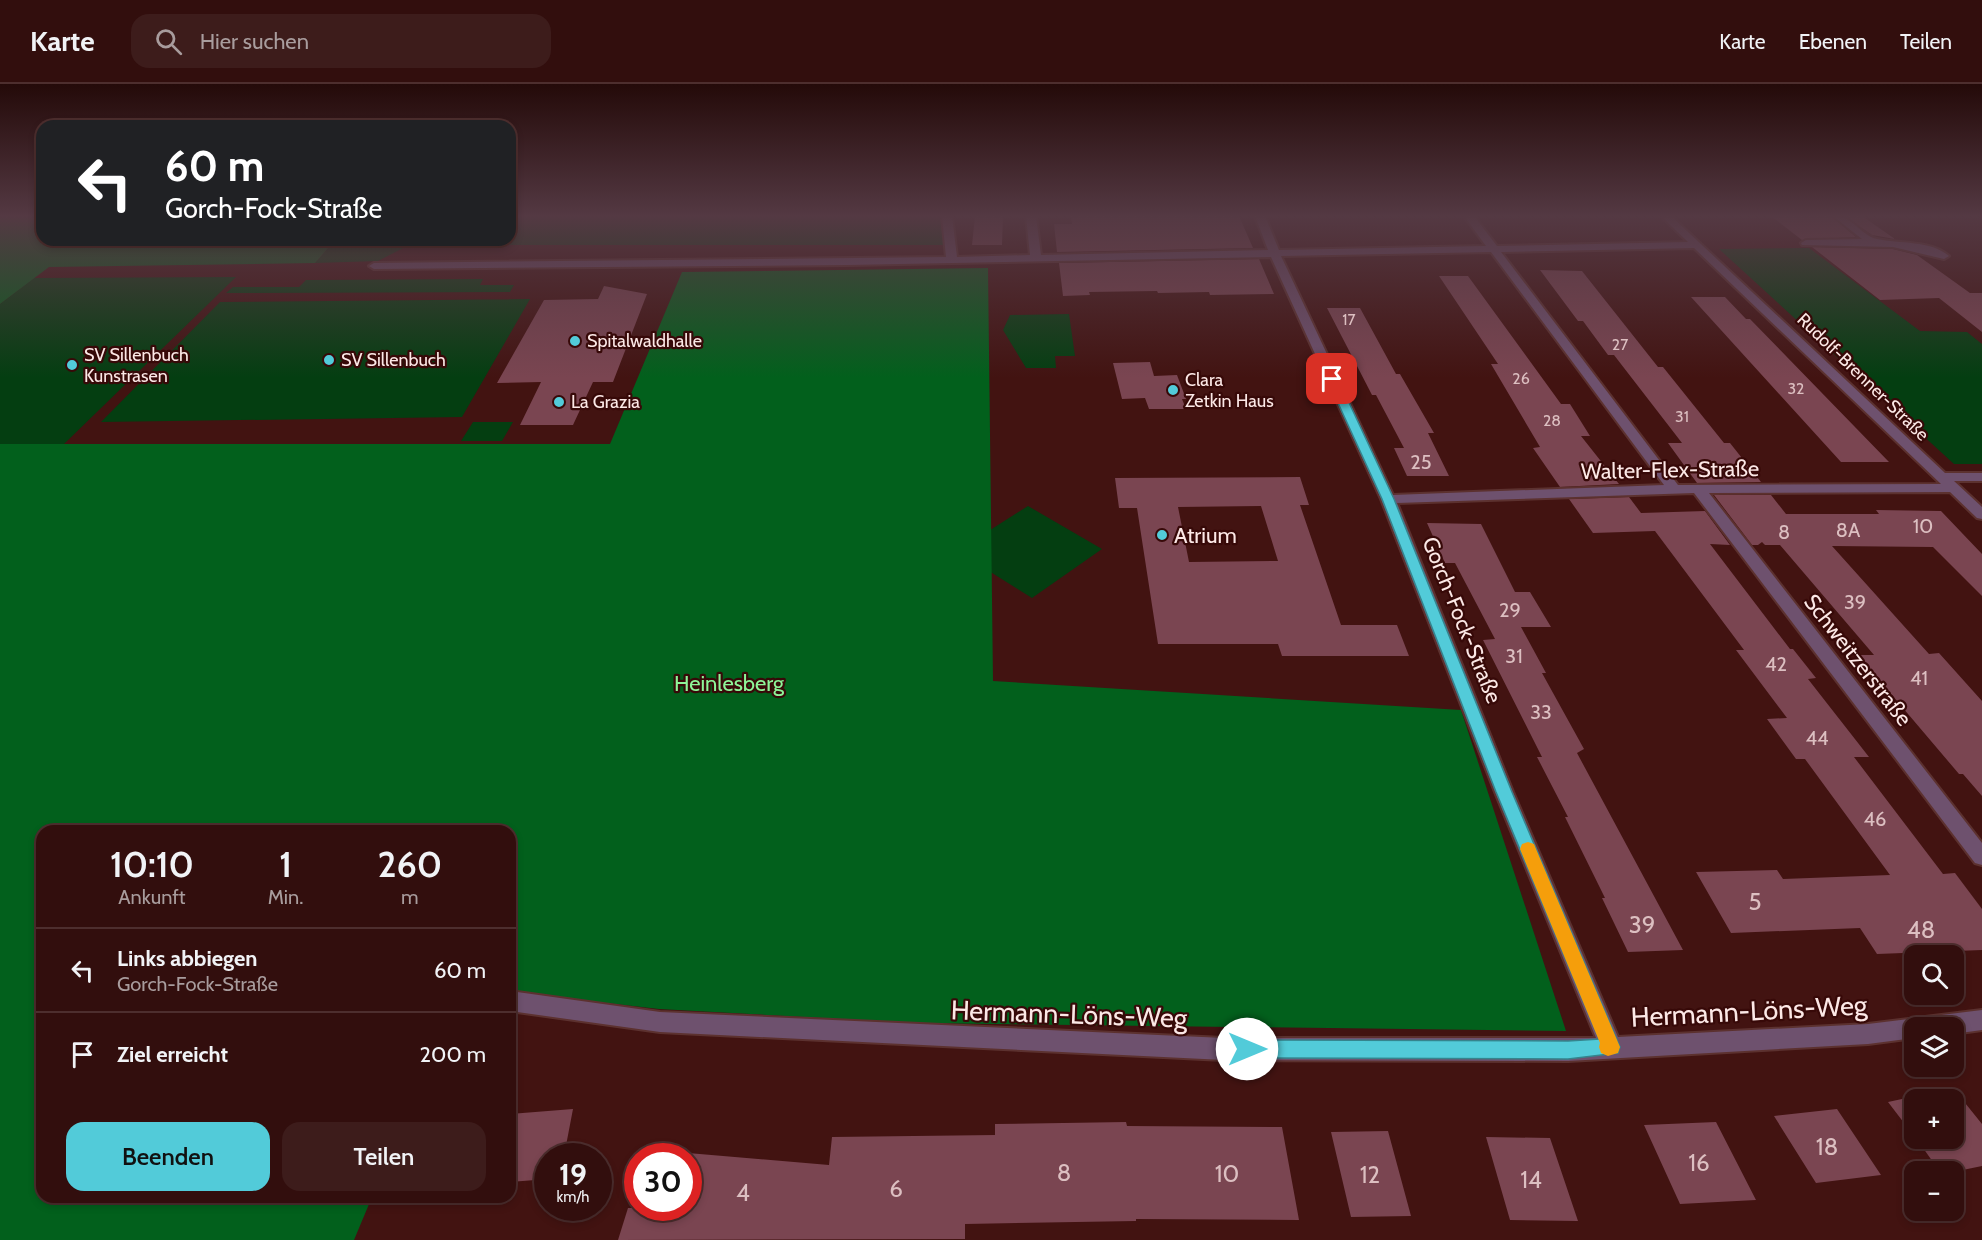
<!DOCTYPE html>
<html lang="de">
<meta charset="utf-8">
<style>
:root{--surface:#320e0d;--page:#3d1c1b;--text:#f1f3f6;--muted:#a89c9d;--line:#4d2e2e;--accent:#52cbd9}
body{margin:0;font-family:Cabin,sans-serif;background:var(--page);color:var(--text);height:100vh;display:flex;flex-direction:column;font-size:22px;white-space:nowrap}
*{box-sizing:border-box;margin:0}
p{font-size:20px;color:var(--muted)}
.icon{flex:none;width:33px;height:33px;fill:none;stroke:currentColor;stroke-width:2;stroke-linecap:round;stroke-linejoin:round}
.map{position:relative;flex:1;overflow:hidden}
.details{position:absolute;left:36px;top:741px;width:480px;height:378px;display:flex;flex-direction:column;background:var(--surface);border-radius:18px;box-shadow:0 3px 9px #0003,0 0 0 2px var(--line)}
.details>*{flex:none}
.guide{position:absolute;left:36px;top:36px;width:480px;height:126px;border-radius:18px;box-shadow:0 3px 9px #0003,0 0 0 2px var(--line);background:#202124;color:#fff;overflow:hidden}
.buttons{position:absolute;left:1904px;top:861px;display:grid;gap:12px}
.buttons a{display:grid;place-items:center;width:60px;height:60px;border-radius:12px;background:var(--surface);box-shadow:0 3px 9px #0003,0 0 0 2px var(--line);font-size:30px}
.speed{position:absolute;left:534px;top:1059px;display:flex;gap:12px;font-size:30px;font-weight:700;text-align:center}
.speed>*{display:grid;place-content:center;width:78px;height:78px;border-radius:50%;background:var(--surface);box-shadow:0 3px 9px #0003,0 0 0 2px var(--line);line-height:1}
.speed small{font-size:15px;font-weight:400}
.speed .limit{border:9px solid #d22;background:#fff;color:#111}
.pin{position:absolute;display:grid;place-items:center;width:51px;height:51px;color:#fff;margin:-26px;border-radius:12px;box-shadow:0 3px 9px #0006}
.me{position:absolute;width:66px;margin:-33px;rotate:90deg;stroke-linejoin:round;filter:drop-shadow(0 0 4px #0008)}
.turn{display:flex;align-items:center;gap:21px;height:126px;padding:0 30px;font-size:27px}
.turn .icon{width:78px;height:78px;stroke-width:2.5}
.turn b{display:block;font-size:42px;line-height:51px}
.eta{display:flex;justify-content:space-evenly;align-items:center;height:102px;text-align:center}
.eta b{font-size:36px;font-weight:600;line-height:42px}
.primary-button{display:flex;gap:12px;margin-top:auto;padding:12px 30px}
.primary-button a{flex:1;height:69px;border-radius:18px;background:var(--accent);color:#111;font-size:24px;font-weight:600;line-height:69px;text-align:center}
.primary-button a+a{background:var(--page);color:var(--text)}
ul{padding:0;list-style:none}
li{display:flex;align-items:center;gap:18px;height:84px;padding:0 30px;border-top:2px solid var(--line)}
li div{flex:1}
li b{display:block;font-size:22px}
li em{font-style:normal}
header{display:flex;align-items:center;gap:36px;box-sizing:border-box;height:84px;padding:0 30px;background:var(--surface);border-bottom:2px solid var(--line)}
header strong{font-size:28px}
nav{display:flex;gap:33px;margin-inline-start:auto;font-size:21px}
.search{width:420px;height:54px;background:var(--page);display:flex;align-items:center;gap:15px;box-sizing:border-box;padding:0 21px;border-radius:18px;color:var(--muted);font-size:22px}
.map>svg:first-child{display:block}
</style>
<header>
<strong>Karte</strong>
<div class="search"><svg class="icon" aria-label="search" viewBox="0 0 24 24"><circle cx="10" cy="10" r="6"/><path d="M15 15l6 6"/></svg>Hier suchen</div>
<nav><a>Karte</a><a>Ebenen</a><a>Teilen</a></nav>
</header>
<div class="map">
<svg width="1982" height="1156" viewBox="0 0 1982 1156">
<rect width="100%" height="100%" fill="#421311"/>
<path fill="#043e11" d="M 510,132 L 941,132 L 944,161 L 409,161 L 378,177 L 315,179 L 335,156 L 510,156 Z
M 1809,164 L 1920,247 L 1967,248 L 1982,260 L 1982,380 L 1954,380 L 1719,165 Z
M 236,193 L 64,360 L 0,360 L 0,220 L 34,194 Z
M 483,195 L 480,201 L 514,201 L 510,208 L 226,209 L 233,203 L 299,203 L 306,196 Z
M 530,215 L 462,333 L 101,338 L 220,218 Z
M 1069,230 L 1075,272 L 1055,272 L 1056,284 L 1026,284 L 1003,246 L 1010,231 Z
M 473,338 L 513,338 L 502,357 L 461,357 Z
M 1028,422 L 1102,465 L 1032,514 L 957,467 Z"/>
<path fill="#02601c" d="M 0,132 L 42,132 L 42,156 L 335,156 L 315,179 L 49,183 L 0,220 Z
M 988,184 L 993,597 L 1461,626 L 1566,947 L 913,939 L 659,925 L 510,908 L 510,747 L 42,747 L 42,1113 L 372,1113 L 354,1156 L 0,1156 L 0,360 L 610,360 L 682,188 Z"/>
<path fill="#7a4551" fill-rule="evenodd" d="M 975,132 L 1003,132 L 1002,161 L 972,161 Z
M 1071,132 L 1239,132 L 1253,164 L 1057,168 L 1054,140 L 1072,140 Z
M 1771,132 L 1831,132 L 1856,153 L 1802,156 Z
M 1844,132 L 1862,132 L 1895,155 L 1872,151 Z
M 1812,163 L 1893,165 L 1917,171 L 1970,209 L 1982,209 L 1982,248 L 1939,214 L 1880,216 Z
M 1259,175 L 1274,210 L 1210,211 L 1209,208 L 1158,209 L 1157,207 L 1089,208 L 1090,211 L 1063,212 L 1059,179 Z
M 1540,186 L 1582,187 L 1658,283 L 1663,283 L 1724,359 L 1730,359 L 1761,398 L 1697,399 L 1668,359 L 1682,359 L 1614,271 L 1608,271 L 1583,237 L 1578,237 Z
M 1439,192 L 1468,192 L 1561,320 L 1570,320 L 1590,352 L 1581,352 L 1619,400 L 1560,403 L 1533,364 L 1540,363 L 1491,280 L 1498,280 Z
M 604,202 L 647,210 L 613,298 L 593,298 L 573,341 L 520,341 L 541,298 L 497,299 L 544,216 L 598,215 Z
M 1691,213 L 1725,213 L 1746,235 L 1750,235 L 1889,378 L 1841,378 Z
M 1327,224 L 1360,224 L 1396,290 L 1400,290 L 1434,349 L 1428,349 L 1449,392 L 1407,392 L 1394,364 L 1404,364 L 1376,311 L 1372,311 Z
M 1150,278 L 1154,292 L 1177,291 L 1186,315 L 1182,315 L 1186,325 L 1149,325 L 1145,314 L 1122,315 L 1113,279 Z
M 1300,393 L 1309,421 L 1300,421 L 1341,541 L 1397,541 L 1409,572 L 1282,572 L 1278,560 L 1158,560 L 1137,424 L 1119,424 L 1115,394 ZM 1261,422 L 1278,477 L 1189,478 L 1178,423 Z
M 1714,411 L 1771,411 L 1786,430 L 1879,430 L 1876,426 L 1941,427 L 1982,470 L 1982,512 L 1933,463 L 1832,462 L 1929,570 L 1939,569 L 1982,617 L 1982,712 L 1963,690 L 1959,690 L 1858,571 L 1874,571 L 1780,461 L 1765,461 L 1762,458 L 1758,461 L 1752,461 Z
M 1629,413 L 1641,429 L 1705,427 L 1730,461 L 1710,460 L 1790,565 L 1793,565 L 1816,594 L 1808,595 L 1869,673 L 1854,673 L 1943,790 L 1955,789 L 1982,825 L 1982,866 L 1877,870 L 1860,844 L 1731,849 L 1696,788 L 1777,786 L 1783,795 L 1890,791 L 1805,675 L 1796,675 L 1767,635 L 1787,634 L 1736,566 L 1744,566 L 1655,447 L 1593,449 L 1569,415 Z
M 1427,439 L 1481,440 L 1515,508 L 1530,508 L 1551,543 L 1521,543 L 1546,589 L 1542,589 L 1584,665 L 1577,669 L 1683,866 L 1628,868 L 1602,814 L 1605,814 L 1565,733 L 1568,733 L 1537,673 L 1542,673 L 1483,556 L 1495,555 L 1455,479 L 1445,479 Z
M 1953,1004 L 1982,1040 L 1982,1082 L 1953,1088 L 1940,1088 L 1916,1054 L 1953,1054 L 1953,1016 L 1914,1016 L 1914,1052 L 1888,1018 Z
M 573,1025 L 564,1072 L 548,1072 L 548,1095 L 510,1098 L 510,1030 Z
M 1837,1025 L 1881,1091 L 1816,1099 L 1774,1032 Z
M 1126,1038 L 1127,1042 L 1282,1043 L 1299,1136 L 1136,1135 L 1136,1137 L 965,1140 L 965,1155 L 618,1156 L 628,1124 L 688,1124 L 688,1069 L 829,1081 L 832,1053 L 995,1051 L 995,1040 Z
M 1716,1038 L 1756,1116 L 1680,1120 L 1644,1041 Z
M 1388,1047 L 1411,1132 L 1351,1133 L 1331,1048 Z
M 1486,1053 L 1550,1054 L 1578,1137 L 1510,1136 Z"/>
<g fill="none" stroke-linecap="round" stroke-linejoin="round">
<defs>
<path id="minor" d="M 942,132 L 952,132 L 957,173 L 1030,171 L 1026,132 L 1036,132 L 1041,171 L 1268,166 L 1255,132 L 1265,132 L 1279,166 L 1486,162 L 1464,132 L 1474,132 L 1497,162 L 1688,158 L 1661,132 L 1671,132 L 1945,389 L 1982,389 L 1982,397 L 1954,397 L 1982,423 L 1982,435 L 1977,434 L 1950,408 L 1709,409 L 1982,759 L 1982,781 L 1975,779 L 1694,409 L 1397,419 L 1513,708 L 1618,953 L 1868,940 L 1982,926 L 1982,946 L 1953,950 L 1953,944 L 1914,944 L 1914,954 L 1868,960 L 1568,977 L 1224,976 L 660,948 L 510,927 L 510,907 L 660,928 L 1224,954 L 1596,954 L 1495,708 L 1381,415 L 1271,173 L 847,181 L 374,185 L 369,182 L 374,179 L 946,173 ZM 1694,164 L 1941,400 L 1678,401 L 1501,168 ZM 1491,168 L 1664,401 L 1393,411 L 1281,172 Z
M 1833,132 C 1852,131 1860,151 1877,155 C 1899,160 1931,156 1949,172 L 1944,175 L 1893,163 L 1802,161 L 1801,159 L 1806,156 L 1862,155 Z"/>
</defs>
<use href="#minor" stroke="#5c312f" stroke-width="4"/>
<use href="#minor" fill="#6e516e" fill-rule="evenodd"/>
</g>
<linearGradient id="sky" x2="0" y2="1"><stop stop-color="#240a09"/><stop offset="0.45" stop-color="#543943"/><stop offset="1" stop-color="#543943" stop-opacity="0"/></linearGradient>
<rect width="1982" height="294" fill="url(#sky)"/>
<path fill="#52cbd9" stroke="#35848d" stroke-width="1.5" d="M 1332,292 L 1338,295 L 1394,415 L 1512,708 L 1620,963 L 1618,969 L 1568,975 L 1247,974 L 1240,971 L 1238,965 L 1240,959 L 1247,956 L 1568,957 L 1599,955 L 1496,708 L 1382,415 L 1327,295 Z"/>
<path fill="#f59e0b" d="M 1528,758 L 1534,760 L 1536,765 L 1620,963 L 1618,969 L 1608,972 L 1601,969 L 1599,963 L 1600,959 L 1520,765 L 1522,760 Z"/>
<g fill="#52cbd9" stroke="#370908" stroke-width="2">
<circle cx="575" cy="257" r="6"/>
<circle cx="329" cy="276" r="6"/>
<circle cx="72" cy="281" r="6"/>
<circle cx="1173" cy="306" r="6"/>
<circle cx="559" cy="318" r="6"/>
<circle cx="1162" cy="451" r="6"/>
</g>
<g text-anchor="middle" dominant-baseline="central" stroke-width="4.5" stroke-linejoin="round" paint-order="stroke">
<g font-size="16" fill="#dcbfc1">
<text x="1349" y="235">17</text>
<text x="1620" y="260">27</text>
<text x="1521" y="294">26</text>
<text x="1796" y="304">32</text>
<text x="1682" y="332">31</text>
<text x="1552" y="336">28</text>
</g>
<g font-size="18" fill="#fce8e6" stroke="#370908" text-anchor="start">
<text x="587" y="257">Spitalwaldhalle</text>
<text x="84" y="271">SV Sillenbuch<tspan x="84" dy="21">Kunstrasen</tspan></text>
<text x="341" y="276">SV Sillenbuch</text>
<text x="1185" y="296">Clara<tspan x="1185" dy="21">Zetkin Haus</tspan></text>
<text x="571" y="318">La Grazia</text>
</g>
<g font-size="18" fill="#fce8e6" stroke="#370908">
<text transform="translate(1863 293) rotate(44)">Rudolf-Brenner-Straße</text>
</g>
<g font-size="20" fill="#dcbfc1">
<text x="1421" y="378">25</text>
<text x="1923" y="442">10</text>
<text x="1848" y="446">8A</text>
<text x="1784" y="448">8</text>
<text x="1855" y="518">39</text>
<text x="1510" y="526">29</text>
<text x="1514" y="572">31</text>
<text x="1776" y="580">42</text>
<text x="1919" y="594">41</text>
<text x="1541" y="628">33</text>
<text x="1817" y="654">44</text>
<text x="1875" y="735">46</text>
</g>
<g font-size="22" fill="#fce8e6" stroke="#370908">
<text transform="translate(1670 386) rotate(-1)">Walter-Flex-Straße</text>
<text transform="translate(1462 536) rotate(68)">Gorch-Fock-Straße</text>
<text transform="translate(1858 576) rotate(52)">Schweitzerstraße</text>
</g>
<g font-size="22" fill="#fce8e6" stroke="#370908" text-anchor="start">
<text x="1174" y="451">Atrium</text>
</g>
<g font-size="22" fill="#8ef598" stroke="#370908">
<text x="729" y="599">Heinlesberg</text>
</g>
<g font-size="24" fill="#dcbfc1">
<text x="1755" y="817">5</text>
<text x="1642" y="840">39</text>
<text x="1921" y="845">48</text>
<text x="1827" y="1062">18</text>
<text x="1699" y="1078">16</text>
<text x="1064" y="1088">8</text>
<text x="1227" y="1089">10</text>
<text x="1370" y="1090">12</text>
<text x="1531" y="1095">14</text>
<text x="896" y="1104">6</text>
<text x="743" y="1108">4</text>
</g>
<g font-size="27" fill="#fce8e6" stroke="#370908">
<text transform="translate(1749 927) rotate(-3)">Hermann-Löns-Weg</text>
<text transform="translate(1069 930) rotate(2)">Hermann-Löns-Weg</text>
</g>
</g>
</svg>
<div class="buttons">
<a><svg class="icon" aria-label="search" viewBox="0 0 24 24"><circle cx="10" cy="10" r="6"/><path d="M15 15l6 6"/></svg></a>
<a><svg class="icon" aria-label="layers" viewBox="0 0 24 24"><path d="M12 4l9 5-9 5-9-5zM3 14l9 5 9-5"/></svg></a>
<a>+</a>
<a>−</a>
</div>
<div class="speed"><div>19<small>km/h</small></div><div class="limit">30</div></div>
<div class="pin" style="left:1332px;top:295px;background:#d93025"><svg class="icon" aria-label="arrive" viewBox="0 0 24 24"><path d="M6 21V4h12l-3 4 3 4H6"/></svg></div>
<svg class="me" style="left:1247px;top:965px" viewBox="-20 -20 40 40"><circle r="19" fill="#fff"/><path d="M0-13L10 11 0 6-10 11z" fill="#52cbd9"/></svg>
<div class="guide">
<div class="turn"><svg class="icon" aria-label="left" viewBox="0 0 24 24"><path d="M17 20v-9H6M10 6l-5 5 5 5"/></svg><div><b>60 m</b>Gorch-Fock-Straße</div></div>
</div>
<section class="details">
<div class="eta">
<div><b>10:10</b><p>Ankunft</p></div>
<div><b>1</b><p>Min.</p></div>
<div><b>260</b><p>m</p></div>
</div>
<ul>
<li><svg class="icon" aria-label="left" viewBox="0 0 24 24"><path d="M17 20v-9H6M10 6l-5 5 5 5"/></svg><div><b>Links abbiegen</b><p>Gorch-Fock-Straße</p></div><em>60 m</em></li>
<li><svg class="icon" aria-label="arrive" viewBox="0 0 24 24"><path d="M6 21V4h12l-3 4 3 4H6"/></svg><div><b>Ziel erreicht</b></div><em>200 m</em></li>
</ul>
<div class="primary-button"><a>Beenden</a><a>Teilen</a></div>
</section>
</div>
